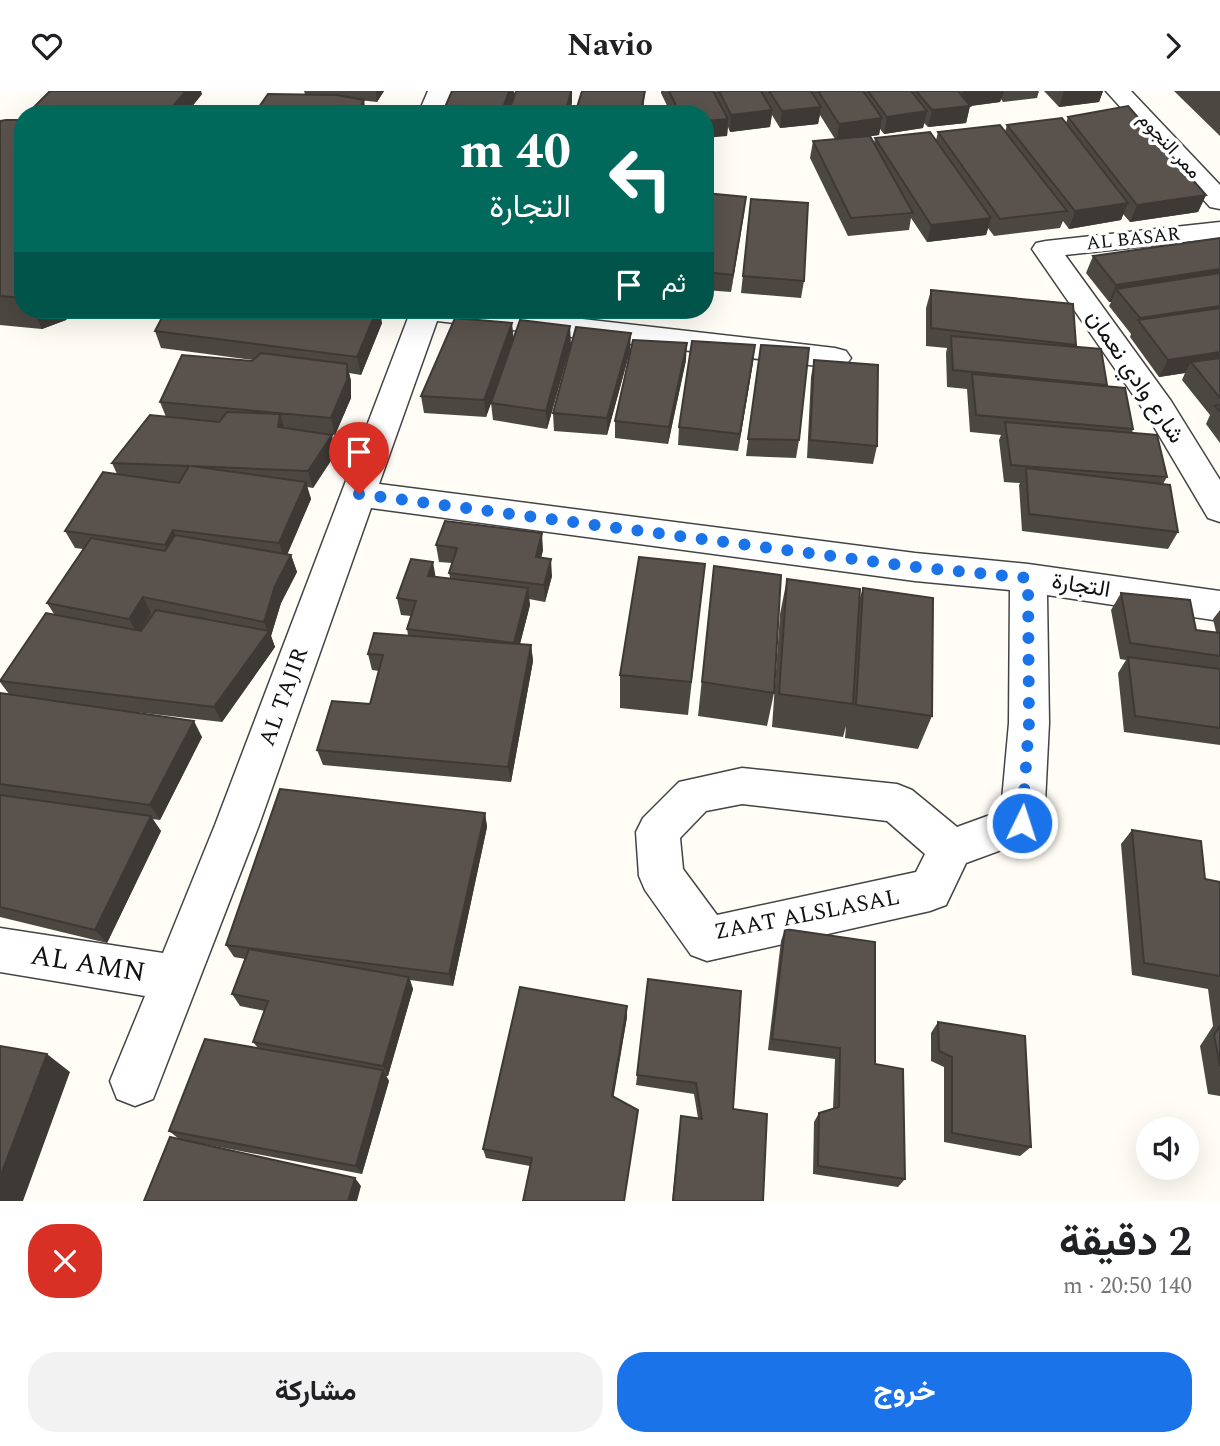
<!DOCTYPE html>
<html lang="ar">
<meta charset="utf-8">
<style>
:root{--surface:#fff;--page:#f2f2f2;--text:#202124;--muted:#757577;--accent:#1a73e8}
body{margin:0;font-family:Spectral,Vazirmatn,serif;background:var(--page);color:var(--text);direction:rtl;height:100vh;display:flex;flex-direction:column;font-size:26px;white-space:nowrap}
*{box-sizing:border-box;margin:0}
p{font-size:23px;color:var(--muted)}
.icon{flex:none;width:38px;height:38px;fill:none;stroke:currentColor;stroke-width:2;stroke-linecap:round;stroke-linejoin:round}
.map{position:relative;height:1110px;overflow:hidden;direction:ltr}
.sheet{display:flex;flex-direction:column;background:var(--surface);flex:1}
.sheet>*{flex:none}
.hud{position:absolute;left:14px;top:14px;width:700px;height:214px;border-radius:28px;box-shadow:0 7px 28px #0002;direction:rtl;background:#00695c;color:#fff;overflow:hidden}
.buttons{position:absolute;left:1136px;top:1026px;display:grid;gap:14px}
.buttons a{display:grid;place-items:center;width:63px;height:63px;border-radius:50%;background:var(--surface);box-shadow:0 7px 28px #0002;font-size:35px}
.pin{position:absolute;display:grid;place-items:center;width:60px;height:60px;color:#fff;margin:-72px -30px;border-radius:50% 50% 50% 0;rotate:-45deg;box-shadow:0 0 7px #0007}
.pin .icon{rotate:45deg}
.me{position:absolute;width:77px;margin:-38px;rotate:4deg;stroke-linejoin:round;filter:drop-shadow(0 0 5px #0008)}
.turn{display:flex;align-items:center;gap:24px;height:147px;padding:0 28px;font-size:32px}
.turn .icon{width:91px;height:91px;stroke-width:2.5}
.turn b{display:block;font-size:49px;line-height:60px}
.then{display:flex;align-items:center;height:66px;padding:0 28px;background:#0003;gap:14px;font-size:26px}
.round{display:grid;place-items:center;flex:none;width:74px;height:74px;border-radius:28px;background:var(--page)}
.head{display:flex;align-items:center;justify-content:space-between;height:119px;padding:0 28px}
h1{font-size:42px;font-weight:700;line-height:52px}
.button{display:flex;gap:14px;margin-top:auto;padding:14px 28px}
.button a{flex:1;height:80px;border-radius:28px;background:var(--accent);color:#fff;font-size:28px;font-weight:700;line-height:80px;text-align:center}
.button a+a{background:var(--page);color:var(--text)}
header{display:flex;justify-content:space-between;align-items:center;height:91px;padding:0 28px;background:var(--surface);font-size:32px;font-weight:700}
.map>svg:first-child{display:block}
</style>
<header><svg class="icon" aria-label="forward" viewBox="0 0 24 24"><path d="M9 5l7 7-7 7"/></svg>Navio<svg class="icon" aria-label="heart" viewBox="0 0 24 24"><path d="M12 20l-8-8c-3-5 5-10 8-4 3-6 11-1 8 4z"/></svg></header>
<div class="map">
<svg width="1220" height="1110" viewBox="0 0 1220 1110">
<rect width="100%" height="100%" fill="#fffdf5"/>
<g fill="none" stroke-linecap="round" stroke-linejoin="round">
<defs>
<path id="street" d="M 428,0 L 452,0 L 443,23 L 418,23 Z
M 1106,0 L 1131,0 L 1220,94 L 1220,118 L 1210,116 Z
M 1220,131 L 1220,147 L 1065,164 L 1171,310 L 1220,389 L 1220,431 L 1208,427 L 1147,324 L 1032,158 L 1036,152 L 1046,150 Z
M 411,219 L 504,219 L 835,257 L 846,260 L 851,267 L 846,274 L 835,277 L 437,230 L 379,393 L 915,462 L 1028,473 L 1220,500 L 1220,530 L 1047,504 L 1049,632 L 1044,732 L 1037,746 L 966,772 L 946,814 L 930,820 L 707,870 L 691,864 L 645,799 L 639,785 L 636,741 L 643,727 L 679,691 L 742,677 L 897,693 L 912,699 L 957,736 L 1001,720 L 1009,632 L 1010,499 L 915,490 L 371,417 L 259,734 L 160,990 L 153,1008 L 135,1015 L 117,1008 L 110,990 L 145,905 L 0,881 L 0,837 L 163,862 L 215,734 ZM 742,713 L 887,730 L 925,763 L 916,781 L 717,824 L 683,778 L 680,747 L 706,720 Z"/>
</defs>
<use href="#street" stroke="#444" stroke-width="3"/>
<use href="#street" fill="#fff" fill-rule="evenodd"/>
</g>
<path fill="#4d4742" d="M 304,0 L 384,0 L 377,11 L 305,3 Z
M 661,0 L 1039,0 L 1037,7 L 1003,11 L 1001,8 L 1000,11 L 970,15 L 966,32 L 928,36 L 924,32 L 923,37 L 884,43 L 880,38 L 879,44 L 870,45 L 874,52 L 875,47 L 936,49 L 938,41 L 1005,41 L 1007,34 L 1066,32 L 1068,26 L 1206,104 L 1198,121 L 1130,131 L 1123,123 L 1121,129 L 1069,138 L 1063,130 L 1060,137 L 994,145 L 988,137 L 986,144 L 927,151 L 911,127 L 909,139 L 848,145 L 810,67 L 813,50 L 835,48 L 820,24 L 818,33 L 780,37 L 772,24 L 770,36 L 730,41 L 728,36 L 727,45 L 705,23 L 671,23 L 661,2 Z
M 1044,0 L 1103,0 L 1099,11 L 1059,16 Z
M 1174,0 L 1220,0 L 1220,45 Z
M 202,3 L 186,23 L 36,23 L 33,17 Z
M 23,29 L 23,219 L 73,219 L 66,229 L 42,238 L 0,234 L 0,30 Z
M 705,102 L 746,106 L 731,201 L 705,199 Z
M 751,108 L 804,190 L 801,207 L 741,202 Z
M 1220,147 L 1220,352 L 1206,333 L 1210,324 L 1182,289 L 1185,282 L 1159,286 L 1130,246 L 1131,243 L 1109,215 L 1111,211 L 1109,211 L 1086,182 L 1093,165 Z
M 931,199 L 1076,254 L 1075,256 L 1107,294 L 1106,295 L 1133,338 L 1132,342 L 1167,386 L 1163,393 L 1178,441 L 1168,458 L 1022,440 L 1019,394 L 1020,392 L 1004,391 L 999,349 L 1001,344 L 970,341 L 967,298 L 947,296 L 946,262 L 947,257 L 926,255 L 926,217 Z
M 382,232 L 361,284 L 349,282 L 351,290 L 351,307 L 335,344 L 319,342 L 336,362 L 313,397 L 307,396 L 311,408 L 287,463 L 291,464 L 297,481 L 281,512 L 271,545 L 275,556 L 222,631 L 100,617 L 202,646 L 160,729 L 152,728 L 161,740 L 107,852 L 0,826 L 0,602 L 9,603 L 0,591 L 0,589 L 54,523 L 47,512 L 83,458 L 75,457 L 65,440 L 117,383 L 112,372 L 166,326 L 160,311 L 253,269 L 161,257 L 155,240 Z
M 514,248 L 571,253 L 547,338 L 493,329 L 491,312 L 496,298 L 486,326 L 424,322 L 421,305 Z
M 761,254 L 799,349 L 796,367 L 746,365 Z
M 630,260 L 607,344 L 554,340 L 553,322 Z
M 686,269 L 668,353 L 615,347 L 615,330 Z
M 814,269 L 877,355 L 873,373 L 807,367 L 811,286 Z
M 753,271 L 738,360 L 678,354 L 679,336 Z
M 436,454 L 543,459 L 541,467 L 552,485 L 545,511 L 529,508 L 530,514 L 520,553 L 531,554 L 533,570 L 511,691 L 323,674 L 317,659 L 370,613 L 379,580 L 372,579 L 368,563 L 408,544 L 407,538 L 411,525 L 401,524 L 397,507 L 450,487 L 449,482 L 452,472 L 439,471 Z
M 705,473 L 688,624 L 620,617 L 620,584 Z
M 714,475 L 774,602 L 767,635 L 698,625 Z
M 787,488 L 859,509 L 863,497 L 932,625 L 918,658 L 845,647 L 846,635 L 843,646 L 772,636 L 780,523 Z
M 1121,502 L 1196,539 L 1216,541 L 1213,528 L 1220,519 L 1220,654 L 1124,641 L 1118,582 L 1126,569 L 1120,568 L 1111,519 Z
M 485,722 L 487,736 L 453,895 L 410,889 L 413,898 L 388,985 L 386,985 L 389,990 L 362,1083 L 203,1053 L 361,1095 L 179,1048 L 169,1040 L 258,957 L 253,951 L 265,920 L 240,915 L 232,903 L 245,868 L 234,866 L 226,854 Z
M 1132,739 L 1205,788 L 1220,791 L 1220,1005 L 1208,1003 L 1200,955 L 1213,935 L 1208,898 L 1132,884 L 1121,753 Z
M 785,838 L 875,973 L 905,1088 L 898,1096 L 813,1083 L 814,1031 L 819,1022 L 833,1018 L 835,968 L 768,959 L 781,850 Z
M 648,888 L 733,1018 L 763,1110 L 672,1110 L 681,1025 L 698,1027 L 694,1003 L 636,994 Z
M 627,915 L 627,926 L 613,1006 L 637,1028 L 624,1110 L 523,1110 L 530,1075 L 486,1067 L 483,1058 Z
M 938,931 L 1031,1056 L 1020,1065 L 944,1051 L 944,976 L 931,970 L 931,942 Z"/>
<path fill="#3f3936" d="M 186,0 L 201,0 L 202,3 L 186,23 L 166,23 Z
M 376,0 L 384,0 L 377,11 Z
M 509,0 L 514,0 L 514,7 L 509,23 L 501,23 Z
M 571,0 L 572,0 L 572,12 L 570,23 L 565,23 Z
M 645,0 L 643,23 L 640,23 Z
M 963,0 L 1004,0 L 1000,11 L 970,15 L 966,32 L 928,36 L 932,19 L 959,16 Z
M 1064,0 L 1103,0 L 1099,11 L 1059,16 Z
M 364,9 L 366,23 L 357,23 Z
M 821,16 L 818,33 L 780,37 L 782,20 Z
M 772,19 L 770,36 L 730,41 L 731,24 Z
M 927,20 L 923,37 L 884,43 L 887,26 Z
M 882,27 L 879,44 L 837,50 L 839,33 Z
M 728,28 L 727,45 L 705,47 L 705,30 Z
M 1206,104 L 1198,121 L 1130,131 L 1137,114 Z
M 746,106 L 744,123 L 731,201 L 733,184 Z
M 1128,112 L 1121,129 L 1069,138 L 1075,120 Z
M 991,127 L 986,144 L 927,151 L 931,134 Z
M 1220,178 L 1220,194 L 1116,198 L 1111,211 L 1109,211 L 1116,194 Z
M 1220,215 L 1220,231 L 1139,230 L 1140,227 Z
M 33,219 L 73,219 L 66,229 L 42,238 Z
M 377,219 L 380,219 L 382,232 L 361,284 L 357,266 Z
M 512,232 L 514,250 L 486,326 L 484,309 Z
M 570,235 L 571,253 L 547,338 L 546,320 Z
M 631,242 L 630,260 L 607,344 L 607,327 Z
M 687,252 L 686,269 L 668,353 L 669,336 Z
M 755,254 L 753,271 L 738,360 L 740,343 Z
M 1220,261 L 1220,277 L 1191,271 L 1185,282 L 1159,286 L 1168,269 Z
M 347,273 L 351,290 L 351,307 L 335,344 L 331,327 Z
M 280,323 L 285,340 L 278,336 Z
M 332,344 L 336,362 L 313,397 L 308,380 Z
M 306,391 L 311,408 L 285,469 L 279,452 Z
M 173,439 L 181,456 L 172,471 L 165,454 Z
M 542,442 L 543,459 L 537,483 L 536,466 Z
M 291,464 L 297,481 L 281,512 L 271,545 L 275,556 L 222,631 L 214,616 L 268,542 L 264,531 L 275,495 Z
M 551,468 L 552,485 L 545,511 L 544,494 Z
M 433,471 L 436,488 L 428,485 Z
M 528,497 L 530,514 L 516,568 L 514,552 Z
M 143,506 L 151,522 L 138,544 L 129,528 Z
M 531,554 L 533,570 L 511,691 L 508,676 Z
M 194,630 L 202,646 L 160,729 L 150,714 Z
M 485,722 L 487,736 L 453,895 L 449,883 Z
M 151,725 L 161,740 L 107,852 L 95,839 Z
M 409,886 L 413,898 L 388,985 L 383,975 Z
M 627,915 L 627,926 L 612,1015 L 612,1005 Z
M 47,963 L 70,981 L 23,1110 L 0,1110 L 0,1086 Z
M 383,979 L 389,990 L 362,1083 L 356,1075 Z
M 355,1087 L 361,1095 L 357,1110 L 348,1110 Z"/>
<path fill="#5a524d" stroke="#3f3936" stroke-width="2" d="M 50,0 L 186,0 L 166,23 L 84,23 L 33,17 Z
M 452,0 L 509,0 L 501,23 L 442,23 Z
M 516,0 L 571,0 L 565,23 L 508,23 Z
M 582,0 L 645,0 L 640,23 L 575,23 Z
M 669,0 L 713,0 L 728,28 L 705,30 L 705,23 L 680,23 Z
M 719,0 L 761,0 L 772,19 L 731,24 Z
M 769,0 L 811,0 L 821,16 L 782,20 Z
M 818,0 L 863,0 L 882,27 L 839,33 Z
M 868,0 L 911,0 L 927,20 L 887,26 Z
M 916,0 L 958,0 L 970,15 L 932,19 Z
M 268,3 L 337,4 L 364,9 L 357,23 L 254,23 Z
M 1128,15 L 1206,104 L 1137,114 L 1068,26 Z
M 1062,27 L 1128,112 L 1075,120 L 1007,34 Z
M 6,29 L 23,29 L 23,207 L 0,205 L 0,30 Z
M 1000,34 L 1067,120 L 1000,128 L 938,41 Z
M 930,41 L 991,127 L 931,134 L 875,47 Z
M 870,45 L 913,122 L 851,127 L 813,50 Z
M 705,102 L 746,106 L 733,184 L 705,181 Z
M 751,108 L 808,112 L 804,190 L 743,185 Z
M 1220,147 L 1220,178 L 1116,194 L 1093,165 Z
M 1220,182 L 1220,215 L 1140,227 L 1116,198 Z
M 931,199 L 1073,213 L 1076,254 L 931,237 Z
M 1220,217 L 1220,261 L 1168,269 L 1138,229 Z
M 166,219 L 377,219 L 357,266 L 155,240 Z
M 455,227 L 512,232 L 484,309 L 421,305 Z
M 520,229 L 570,235 L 546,320 L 491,312 Z
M 576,236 L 631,242 L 607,327 L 553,322 Z
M 951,245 L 1101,258 L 1107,294 L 953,279 Z
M 633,249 L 687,252 L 669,336 L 615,330 Z
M 692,250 L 755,254 L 740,343 L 679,336 Z
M 761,254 L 809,257 L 799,349 L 748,348 Z
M 261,262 L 347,273 L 347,289 L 331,327 L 160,311 L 182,264 L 252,270 Z
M 1220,267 L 1220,307 L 1191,271 Z
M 814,269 L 878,274 L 877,355 L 810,349 Z
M 972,283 L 1125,297 L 1133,338 L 976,324 Z
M 1220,314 L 1220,321 L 1215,315 Z
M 227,321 L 280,323 L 278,336 L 332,344 L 308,380 L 191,375 L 306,391 L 279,452 L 173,439 L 165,454 L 65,440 L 103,381 L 179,392 L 189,375 L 112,372 L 150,324 L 219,331 Z
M 1005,331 L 1157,344 L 1167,386 L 1011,374 Z
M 1026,377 L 1170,394 L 1178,441 L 1029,423 Z
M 445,430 L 542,442 L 536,466 L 551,468 L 544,494 L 449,482 L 457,457 L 436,454 Z
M 175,444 L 291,464 L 275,495 L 264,531 L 143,506 L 129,528 L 47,512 L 91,447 L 165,460 Z
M 639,466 L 705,473 L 691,591 L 620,584 Z
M 411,468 L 433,471 L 428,485 L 528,497 L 514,552 L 407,538 L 416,510 L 397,507 Z
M 714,475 L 781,484 L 774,602 L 702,591 Z
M 787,488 L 860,498 L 853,613 L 779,603 Z
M 863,497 L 933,507 L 932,625 L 856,614 Z
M 1121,502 L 1190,509 L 1196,539 L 1220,542 L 1220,565 L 1130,552 Z
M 156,519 L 269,540 L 214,616 L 0,590 L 46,522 L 141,540 Z
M 374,542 L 531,554 L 508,676 L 317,659 L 332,610 L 370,613 L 383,564 L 368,563 Z
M 1128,566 L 1220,578 L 1220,637 L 1135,625 Z
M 0,602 L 194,630 L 150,714 L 0,693 Z
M 280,698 L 485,722 L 449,883 L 226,854 Z
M 0,704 L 151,725 L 95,839 L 0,816 Z
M 1132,739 L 1201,750 L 1205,788 L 1220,791 L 1220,885 L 1144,872 Z
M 785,838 L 875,851 L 875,973 L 903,978 L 905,1088 L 818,1075 L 819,1022 L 839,1016 L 840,957 L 772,948 Z
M 249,858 L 409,886 L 383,975 L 253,951 L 268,910 L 232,903 Z
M 648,888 L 741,900 L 733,1018 L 767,1023 L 763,1110 L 673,1110 L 681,1025 L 702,1028 L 696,992 L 637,984 Z
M 520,896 L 627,915 L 612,1005 L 638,1019 L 624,1110 L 523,1110 L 532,1067 L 483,1058 Z
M 938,931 L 1025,945 L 1031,1056 L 952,1042 L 952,966 L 939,960 Z
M 1220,935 L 1220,975 L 1214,944 Z
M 205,948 L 383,979 L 356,1075 L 169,1040 Z
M 0,955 L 47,963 L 0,1086 Z
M 170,1046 L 355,1087 L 348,1110 L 144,1110 Z"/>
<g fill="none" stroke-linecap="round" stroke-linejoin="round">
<path stroke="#1a73e8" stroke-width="12" stroke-dasharray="0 21.6" d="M 359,403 L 915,476 L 1028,487 L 1029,632 L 1022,732"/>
</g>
<g text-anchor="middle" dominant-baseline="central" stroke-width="7" stroke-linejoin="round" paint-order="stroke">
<g font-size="19" fill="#111" stroke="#fff">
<text transform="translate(1169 55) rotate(47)">ممر النجوم</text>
<text transform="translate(1133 148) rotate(-6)">AL BASAR</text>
</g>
<g font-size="23" fill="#111" stroke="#fff">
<text transform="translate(1135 286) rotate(56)">شارع وادي نعمان</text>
<text transform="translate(1081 495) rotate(9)">التجارة</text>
<text transform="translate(284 606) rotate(-70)">AL TAJIR</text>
<text transform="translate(807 824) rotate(-11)">ZAAT ALSLASAL</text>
</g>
<g font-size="28" fill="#111" stroke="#fff">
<text transform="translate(88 873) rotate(9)">AL AMN</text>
</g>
</g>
</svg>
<div class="buttons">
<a><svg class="icon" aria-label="sound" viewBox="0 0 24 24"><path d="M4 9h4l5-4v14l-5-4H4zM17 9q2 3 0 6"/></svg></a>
</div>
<div class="pin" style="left:359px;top:403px;background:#d93025"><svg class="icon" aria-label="arrive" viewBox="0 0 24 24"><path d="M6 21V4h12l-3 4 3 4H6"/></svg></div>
<svg class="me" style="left:1022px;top:732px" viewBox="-20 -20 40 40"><circle r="17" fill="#1a73e8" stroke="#fff" stroke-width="3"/><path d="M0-11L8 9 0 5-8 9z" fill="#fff"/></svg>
<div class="hud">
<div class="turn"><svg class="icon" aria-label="left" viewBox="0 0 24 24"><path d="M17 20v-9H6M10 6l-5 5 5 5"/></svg><div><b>40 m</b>التجارة</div></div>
<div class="then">ثم<svg class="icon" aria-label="arrive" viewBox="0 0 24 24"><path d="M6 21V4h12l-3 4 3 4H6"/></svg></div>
</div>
</div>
<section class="sheet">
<div class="head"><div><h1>2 دقيقة</h1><p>140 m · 20:50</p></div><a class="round" style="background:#d93025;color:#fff"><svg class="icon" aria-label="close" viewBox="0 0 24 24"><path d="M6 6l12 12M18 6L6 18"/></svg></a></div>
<div class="button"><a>خروج</a><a>مشاركة</a></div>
</section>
